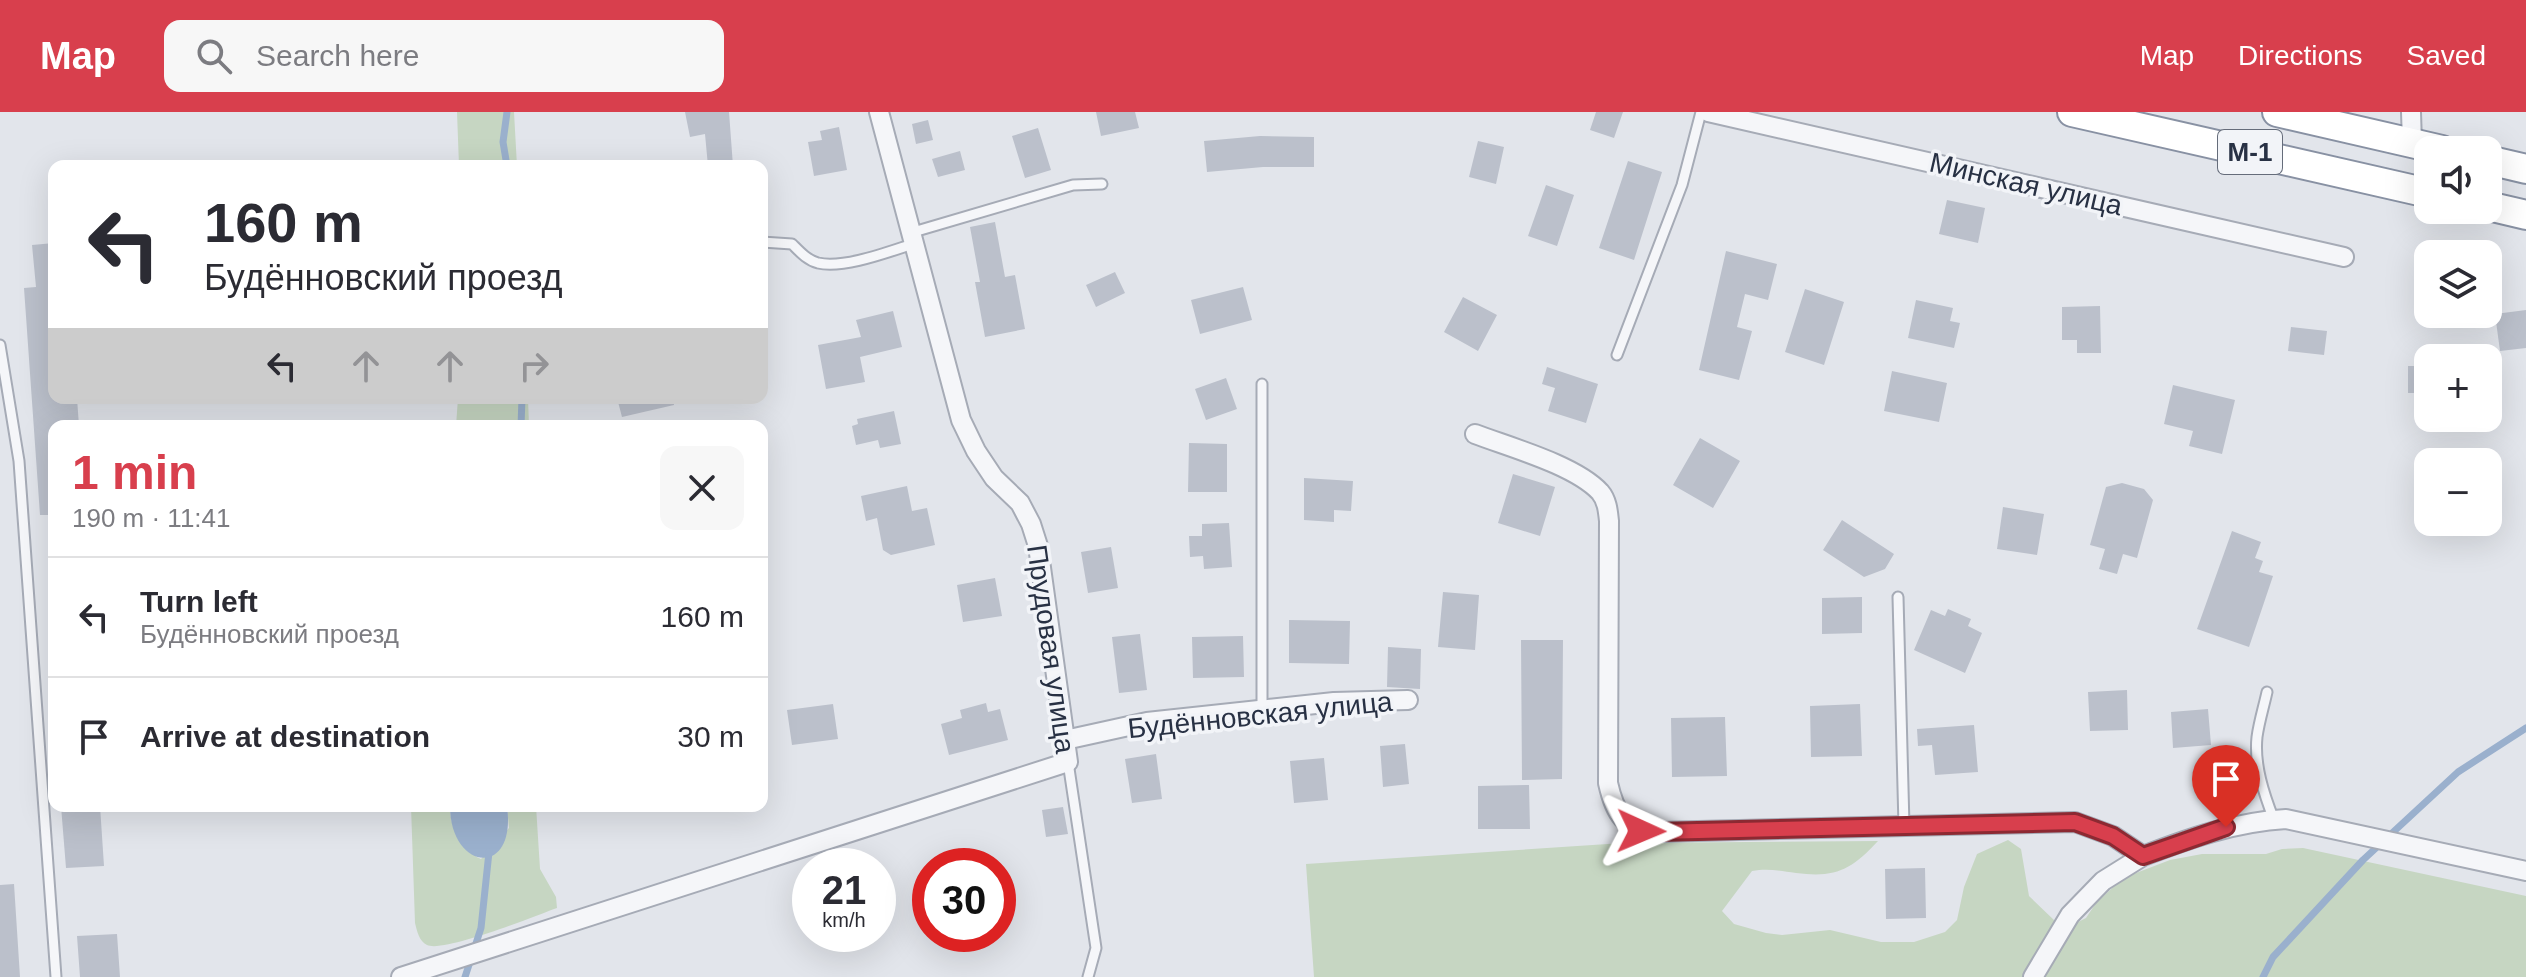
<!DOCTYPE html>
<meta charset="utf-8">
<style>
:root{--surface:#fff;--page:#f7f7f7;--text:#2b2b33;--muted:#7c7c81;--line:#e1e1e2;--accent:#d83f4d}
body{margin:0;font-family:Helvetica,sans-serif;background:var(--page);color:var(--text);height:100vh;display:flex;flex-direction:column;font-size:30px;white-space:nowrap}
*{box-sizing:border-box;margin:0}
p{font-size:26px;color:var(--muted)}
.icon{flex:none;width:44px;height:44px;fill:none;stroke:currentColor;stroke-width:2;stroke-linecap:round;stroke-linejoin:round}
.map{position:relative;flex:1;overflow:hidden}
.side{position:absolute;left:48px;top:308px;width:720px;height:392px;display:flex;flex-direction:column;background:var(--surface);border-radius:16px;box-shadow:0 8px 32px #0002}
.side>*{flex:none}
.hud{position:absolute;left:48px;top:48px;width:720px;height:244px;border-radius:16px;box-shadow:0 8px 32px #0002;background:#fff;color:var(--text);overflow:hidden}
.tools{position:absolute;left:2414px;top:24px;display:grid;gap:16px}
.tools a{display:grid;place-items:center;width:88px;height:88px;border-radius:16px;background:var(--surface);box-shadow:0 8px 32px #0002;font-size:40px}
.speed{position:absolute;left:792px;top:736px;display:flex;gap:16px;font-size:40px;font-weight:700;text-align:center}
.speed>*{display:grid;place-content:center;width:104px;height:104px;border-radius:50%;background:var(--surface);box-shadow:0 8px 32px #0002;line-height:1}
.speed small{font-size:20px;font-weight:400}
.speed .limit{border:12px solid #d22;background:#fff;color:#111}
.pin{position:absolute;display:grid;place-items:center;width:68px;height:68px;color:#fff;margin:-82px -34px;border-radius:50% 50% 50% 0;rotate:-45deg;box-shadow:0 0 8px #0007}
.pin .icon{rotate:45deg}
.me{position:absolute;width:88px;margin:-44px;rotate:91deg;stroke-linejoin:round;filter:drop-shadow(0 0 6px #0008)}
.turn{display:flex;align-items:center;gap:28px;height:168px;padding:0 24px;font-size:36px}
.turn .icon{width:104px;height:104px;stroke-width:2.5}
.turn b{display:block;font-size:56px;line-height:68px}
.lanes{display:flex;align-items:center;height:76px;padding:0 24px;background:#0003;justify-content:center;gap:40px;direction:ltr}
.lanes .off{opacity:.35}
.round{display:grid;place-items:center;flex:none;width:84px;height:84px;border-radius:16px;background:var(--page)}
.head{display:flex;align-items:center;justify-content:space-between;height:136px;padding:0 24px}
h1{font-size:48px;font-weight:700;line-height:60px;color:var(--accent)}
ul{padding:0;list-style:none}
li{display:flex;align-items:center;gap:24px;height:120px;padding:0 24px;border-top:2px solid var(--line)}
li div{flex:1}
li b{display:block;font-size:30px}
li em{font-style:normal}
header{display:flex;align-items:center;gap:48px;box-sizing:border-box;height:112px;padding:0 40px;background:var(--accent);color:#fff}
header strong{font-size:38px}
nav{display:flex;gap:44px;margin-inline-start:auto;font-size:28px}
.search{width:560px;height:72px;background:var(--page);display:flex;align-items:center;gap:20px;box-sizing:border-box;padding:0 28px;border-radius:16px;color:var(--muted);font-size:30px}
.map>svg:first-child{display:block}
</style>
<header>
<strong>Map</strong>
<div class="search"><svg class="icon" aria-label="search" viewBox="0 0 24 24"><circle cx="10" cy="10" r="6"/><path d="M15 15l6 6"/></svg>Search here</div>
<nav><a>Map</a><a>Directions</a><a>Saved</a></nav>
</header>
<div class="map">
<svg width="2526" height="865" viewBox="0 0 2526 865">
<rect width="100%" height="100%" fill="#e2e5eb"/>
<path fill="#c6d6c2" d="M 457,0 L 514,0 L 517,54 L 459,54 Z
M 458,286 L 528,286 L 529,314 L 456,314 Z
M 411,694 L 450,694 C 450,716 461,738 481,747 L 509,716 L 507,694 L 536,694 L 540,757 L 556,785 L 557,796 C 535,804 444,841 427,833 C 419,829 417,819 415,811 Z
M 2008,728 L 2021,737 L 2029,784 L 2055,809 L 2070,814 L 2086,806 L 2096,791 L 2123,766 L 2170,748 L 2202,742 L 2266,742 L 2282,737 L 2303,736 L 2526,784 L 2526,865 L 1314,865 L 1306,752 L 1623,731 L 1878,729 C 1851,758 1836,766 1796,761 C 1780,759 1768,756 1752,759 L 1722,799 L 1734,812 L 1766,821 L 1782,823 L 1830,818 L 1881,830 L 1914,830 L 1945,820 L 1957,808 L 1964,775 L 1977,742 Z"/>
<path fill="#9ab0cd" d="M 450,694 L 507,694 C 517,767 450,759 450,694 Z"/>
<g fill="none" stroke-linecap="round" stroke-linejoin="round">
<path stroke="#9ab0cd" stroke-width="7" d="M 507,54 L 503,30 L 507,0
M 521,314 L 522,286
M 465,865 L 481,816 L 489,740
M 2263,865 L 2273,845 L 2363,748 L 2458,660 L 2526,616"/>
</g>
<path fill="#bbc0cb" d="M 685,0 L 729,0 L 733,54 L 708,54 L 705,22 L 690,25 Z
M 1096,0 L 1135,0 L 1139,16 L 1101,24 Z
M 1596,0 L 1623,0 L 1614,26 L 1590,18 Z
M 928,8 L 933,28 L 916,32 L 912,12 Z
M 839,15 L 847,58 L 814,64 L 808,30 L 822,28 L 820,19 Z
M 1038,16 L 1051,58 L 1025,66 L 1012,24 Z
M 1260,24 L 1314,25 L 1314,55 L 1263,55 L 1207,60 L 1204,29 Z
M 1478,29 L 1504,35 L 1496,72 L 1469,65 Z
M 960,39 L 965,58 L 938,65 L 932,47 Z
M 1628,49 L 1662,60 L 1634,148 L 1599,136 Z
M 1546,73 L 1574,83 L 1557,134 L 1528,124 Z
M 1947,88 L 1985,96 L 1978,131 L 1939,122 Z
M 995,110 L 1005,165 L 1015,163 L 1025,217 L 985,225 L 975,170 L 980,170 L 970,115 Z
M 54,131 L 54,286 L 77,286 L 79,314 L 54,314 L 54,403 L 40,403 L 24,176 L 36,175 L 32,133 Z
M 1726,139 L 1777,152 L 1768,188 L 1745,182 L 1737,215 L 1752,219 L 1739,268 L 1699,258 Z
M 1115,160 L 1125,181 L 1096,195 L 1086,173 Z
M 1243,175 L 1252,208 L 1200,222 L 1191,188 Z
M 1805,177 L 1844,190 L 1824,253 L 1785,240 Z
M 1463,185 L 1497,203 L 1478,239 L 1444,220 Z
M 1916,188 L 1953,196 L 1950,209 L 1960,211 L 1954,236 L 1908,226 Z
M 2100,194 L 2101,241 L 2077,241 L 2077,228 L 2062,228 L 2062,195 Z
M 2526,198 L 2526,236 L 2500,239 L 2495,202 Z
M 893,199 L 902,235 L 860,245 L 865,270 L 826,277 L 818,233 L 861,225 L 856,208 Z
M 2291,215 L 2327,219 L 2324,243 L 2288,239 Z
M 2408,254 L 2428,254 L 2428,281 L 2408,281 Z
M 1547,255 L 1598,272 L 1586,311 L 1548,299 L 1555,276 L 1542,272 Z
M 1892,259 L 1947,271 L 1939,310 L 1884,299 Z
M 1226,266 L 1237,297 L 1206,308 L 1195,277 Z
M 2173,273 L 2235,288 L 2222,342 L 2189,334 L 2193,319 L 2164,312 Z
M 617,286 L 673,286 L 674,293 L 622,305 Z
M 894,299 L 901,332 L 880,336 L 878,328 L 856,333 L 852,314 L 858,312 L 857,307 Z
M 1700,326 L 1740,349 L 1713,396 L 1673,373 Z
M 1189,331 L 1227,332 L 1227,380 L 1188,380 Z
M 1513,362 L 1555,375 L 1540,424 L 1498,411 Z
M 1304,366 L 1353,369 L 1351,399 L 1334,398 L 1334,410 L 1304,408 Z
M 2122,371 L 2144,377 L 2153,388 L 2137,446 L 2123,442 L 2117,462 L 2099,457 L 2105,437 L 2090,433 L 2106,375 Z
M 907,374 L 912,399 L 927,396 L 935,433 L 891,443 L 883,438 L 877,406 L 866,409 L 861,384 Z
M 2003,395 L 2044,402 L 2037,443 L 1997,437 Z
M 1842,408 L 1894,442 L 1885,457 L 1864,465 L 1823,438 Z
M 1229,411 L 1232,455 L 1204,457 L 1203,444 L 1190,445 L 1189,424 L 1202,424 L 1202,412 Z
M 2232,419 L 2261,430 L 2255,446 L 2263,449 L 2259,460 L 2273,464 L 2249,535 L 2197,517 Z
M 1111,435 L 1118,476 L 1088,481 L 1081,440 Z
M 995,466 L 1002,504 L 963,510 L 957,473 Z
M 1443,480 L 1479,483 L 1475,538 L 1438,535 Z
M 1862,485 L 1862,521 L 1822,522 L 1822,486 Z
M 1948,497 L 1971,507 L 1968,514 L 1982,521 L 1965,561 L 1914,538 L 1931,498 L 1945,504 Z
M 1289,508 L 1350,509 L 1349,552 L 1289,551 Z
M 1140,522 L 1147,578 L 1119,581 L 1112,525 Z
M 1243,524 L 1244,565 L 1193,566 L 1192,525 Z
M 1521,528 L 1563,528 L 1562,667 L 1522,668 Z
M 1388,535 L 1421,537 L 1420,577 L 1387,575 Z
M 2127,578 L 2128,618 L 2090,619 L 2088,580 Z
M 986,591 L 988,600 L 1000,597 L 1008,628 L 949,643 L 941,612 L 962,606 L 960,598 Z
M 833,592 L 838,627 L 792,633 L 787,598 Z
M 1860,592 L 1862,644 L 1811,645 L 1810,594 Z
M 2208,597 L 2211,633 L 2173,636 L 2171,600 Z
M 1725,605 L 1727,664 L 1672,665 L 1671,606 Z
M 1974,613 L 1978,660 L 1935,663 L 1932,633 L 1918,634 L 1917,617 Z
M 1405,632 L 1409,672 L 1383,675 L 1380,634 Z
M 1156,642 L 1162,687 L 1132,691 L 1125,647 Z
M 1324,646 L 1328,688 L 1294,691 L 1290,649 Z
M 1529,673 L 1530,717 L 1478,717 L 1478,674 Z
M 61,694 L 100,694 L 104,754 L 66,756 Z
M 1063,695 L 1068,722 L 1046,725 L 1042,698 Z
M 1925,756 L 1926,806 L 1886,807 L 1885,757 Z
M 14,772 L 20,865 L 0,865 L 0,773 Z
M 117,822 L 120,865 L 80,865 L 77,824 Z"/>
<g fill="none" stroke-linecap="round" stroke-linejoin="round">
<defs>
<path id="service" d="M 910,121 L 1073,73 L 1102,72
M 762,130 L 792,132 C 800,140 807,148 818,151 C 843,157 888,140 913,132
M 0,233 L 19,349 L 56,865
M 1617,243 L 1682,73 L 1701,0
M 1898,485 L 1904,714
M 2267,580 C 2264,594 2259,610 2257,625 C 2254,653 2264,682 2274,708
M 1262,597 L 1262,272
M 1068,650 L 1096,836 L 1088,865"/>
<path id="minor" d="M 1708,0 L 2344,145
M 2411,0 L 2412,31
M 1475,322 C 1509,335 1575,353 1600,380 C 1607,388 1608,399 1609,409 L 1608,671 C 1615,702 1624,717 1657,720 L 2075,710 L 2113,724 L 2143,744 C 2190,726 2235,710 2286,707 L 2526,759
M 1065,628 L 1147,610 L 1334,590 L 1408,588
M 401,865 L 1068,650 L 1038,434 L 1031,412 L 1020,391 L 994,366 L 976,339 L 961,308 L 879,0
M 2033,865 L 2070,803 L 2103,769 L 2143,744"/>
<path id="trunk" d="M 2072,0 L 2428,81
M 2277,0 L 2442,38
M 2488,48 L 2526,57
M 2488,94 L 2526,103"/>
</defs>
<use href="#service" stroke="#a6abb6" stroke-width="13"/>
<use href="#minor" stroke="#a6abb6" stroke-width="22"/>
<use href="#trunk" stroke="#8891a3" stroke-width="32"/>
<use href="#service" stroke="#f5f6f9" stroke-width="9"/>
<use href="#minor" stroke="#f5f6f9" stroke-width="18"/>
<use href="#trunk" stroke="#fff" stroke-width="28"/>
</g>
<g fill="none" stroke-linecap="round" stroke-linejoin="round">
<defs>
<path id="route" d="M 1641,719 L 1657,720 L 2075,710 L 2113,724 L 2143,744 L 2226,715"/>
</defs>
<use href="#route" stroke="#8c2932" stroke-width="20"/>
<use href="#route" stroke="#d83f4d" stroke-width="14"/>
</g>
<g text-anchor="middle" dominant-baseline="central" stroke-width="7" stroke-linejoin="round" paint-order="stroke">
<rect fill="#f2f4f8" stroke="#656c7a" stroke-width="2" x="2218" y="18" width="64" height="44" rx="6"/>
<g font-size="26" font-weight="bold" fill="#283144">
<text x="2250" y="40">М-1</text>
</g>
<g font-size="28" fill="#283144" stroke="#f2f4f8">
<text transform="translate(2026 72) rotate(13)">Минская улица</text>
<text transform="translate(1051 537) rotate(82)">Прудовая улица</text>
<text transform="translate(1260 603) rotate(-6)">Будённовская улица</text>
</g>
</g>
</svg>
<div class="tools">
<a><svg class="icon" aria-label="sound" viewBox="0 0 24 24"><path d="M4 9h4l5-4v14l-5-4H4zM17 9q2 3 0 6"/></svg></a>
<a><svg class="icon" aria-label="layers" viewBox="0 0 24 24"><path d="M12 4l9 5-9 5-9-5zM3 14l9 5 9-5"/></svg></a>
<a>+</a>
<a>−</a>
</div>
<div class="speed"><div>21<small>km/h</small></div><div class="limit">30</div></div>
<div class="pin" style="left:2226px;top:715px;background:#d93025"><svg class="icon" aria-label="arrive" viewBox="0 0 24 24"><path d="M6 21V4h12l-3 4 3 4H6"/></svg></div>
<svg class="me" style="left:1641px;top:719px" viewBox="-20 -20 40 40"><path d="M0-17L14 15 0 8-14 15z" fill="#d83f4d" stroke="#fff" stroke-width="4"/></svg>
<div class="hud">
<div class="turn"><svg class="icon" aria-label="left" viewBox="0 0 24 24"><path d="M17 20v-9H6M10 6l-5 5 5 5"/></svg><div><b>160 m</b>Будённовский проезд</div></div>
<div class="lanes"><svg class="icon" aria-label="left" viewBox="0 0 24 24"><path d="M17 20v-9H6M10 6l-5 5 5 5"/></svg><svg class="icon off" aria-label="ahead" viewBox="0 0 24 24"><path d="M12 20V5M6 11l6-6 6 6"/></svg><svg class="icon off" aria-label="ahead" viewBox="0 0 24 24"><path d="M12 20V5M6 11l6-6 6 6"/></svg><svg class="icon off" aria-label="right" viewBox="0 0 24 24"><path d="M7 20v-9h11M14 6l5 5-5 5"/></svg></div>
</div>
<section class="side">
<div class="head"><div><h1>1 min</h1><p>190 m · 11:41</p></div><a class="round"><svg class="icon" aria-label="close" viewBox="0 0 24 24"><path d="M6 6l12 12M18 6L6 18"/></svg></a></div>
<ul>
<li><svg class="icon" aria-label="left" viewBox="0 0 24 24"><path d="M17 20v-9H6M10 6l-5 5 5 5"/></svg><div><b>Turn left</b><p>Будённовский проезд</p></div><em>160 m</em></li>
<li><svg class="icon" aria-label="arrive" viewBox="0 0 24 24"><path d="M6 21V4h12l-3 4 3 4H6"/></svg><div><b>Arrive at destination</b></div><em>30 m</em></li>
</ul>
</section>
</div>
